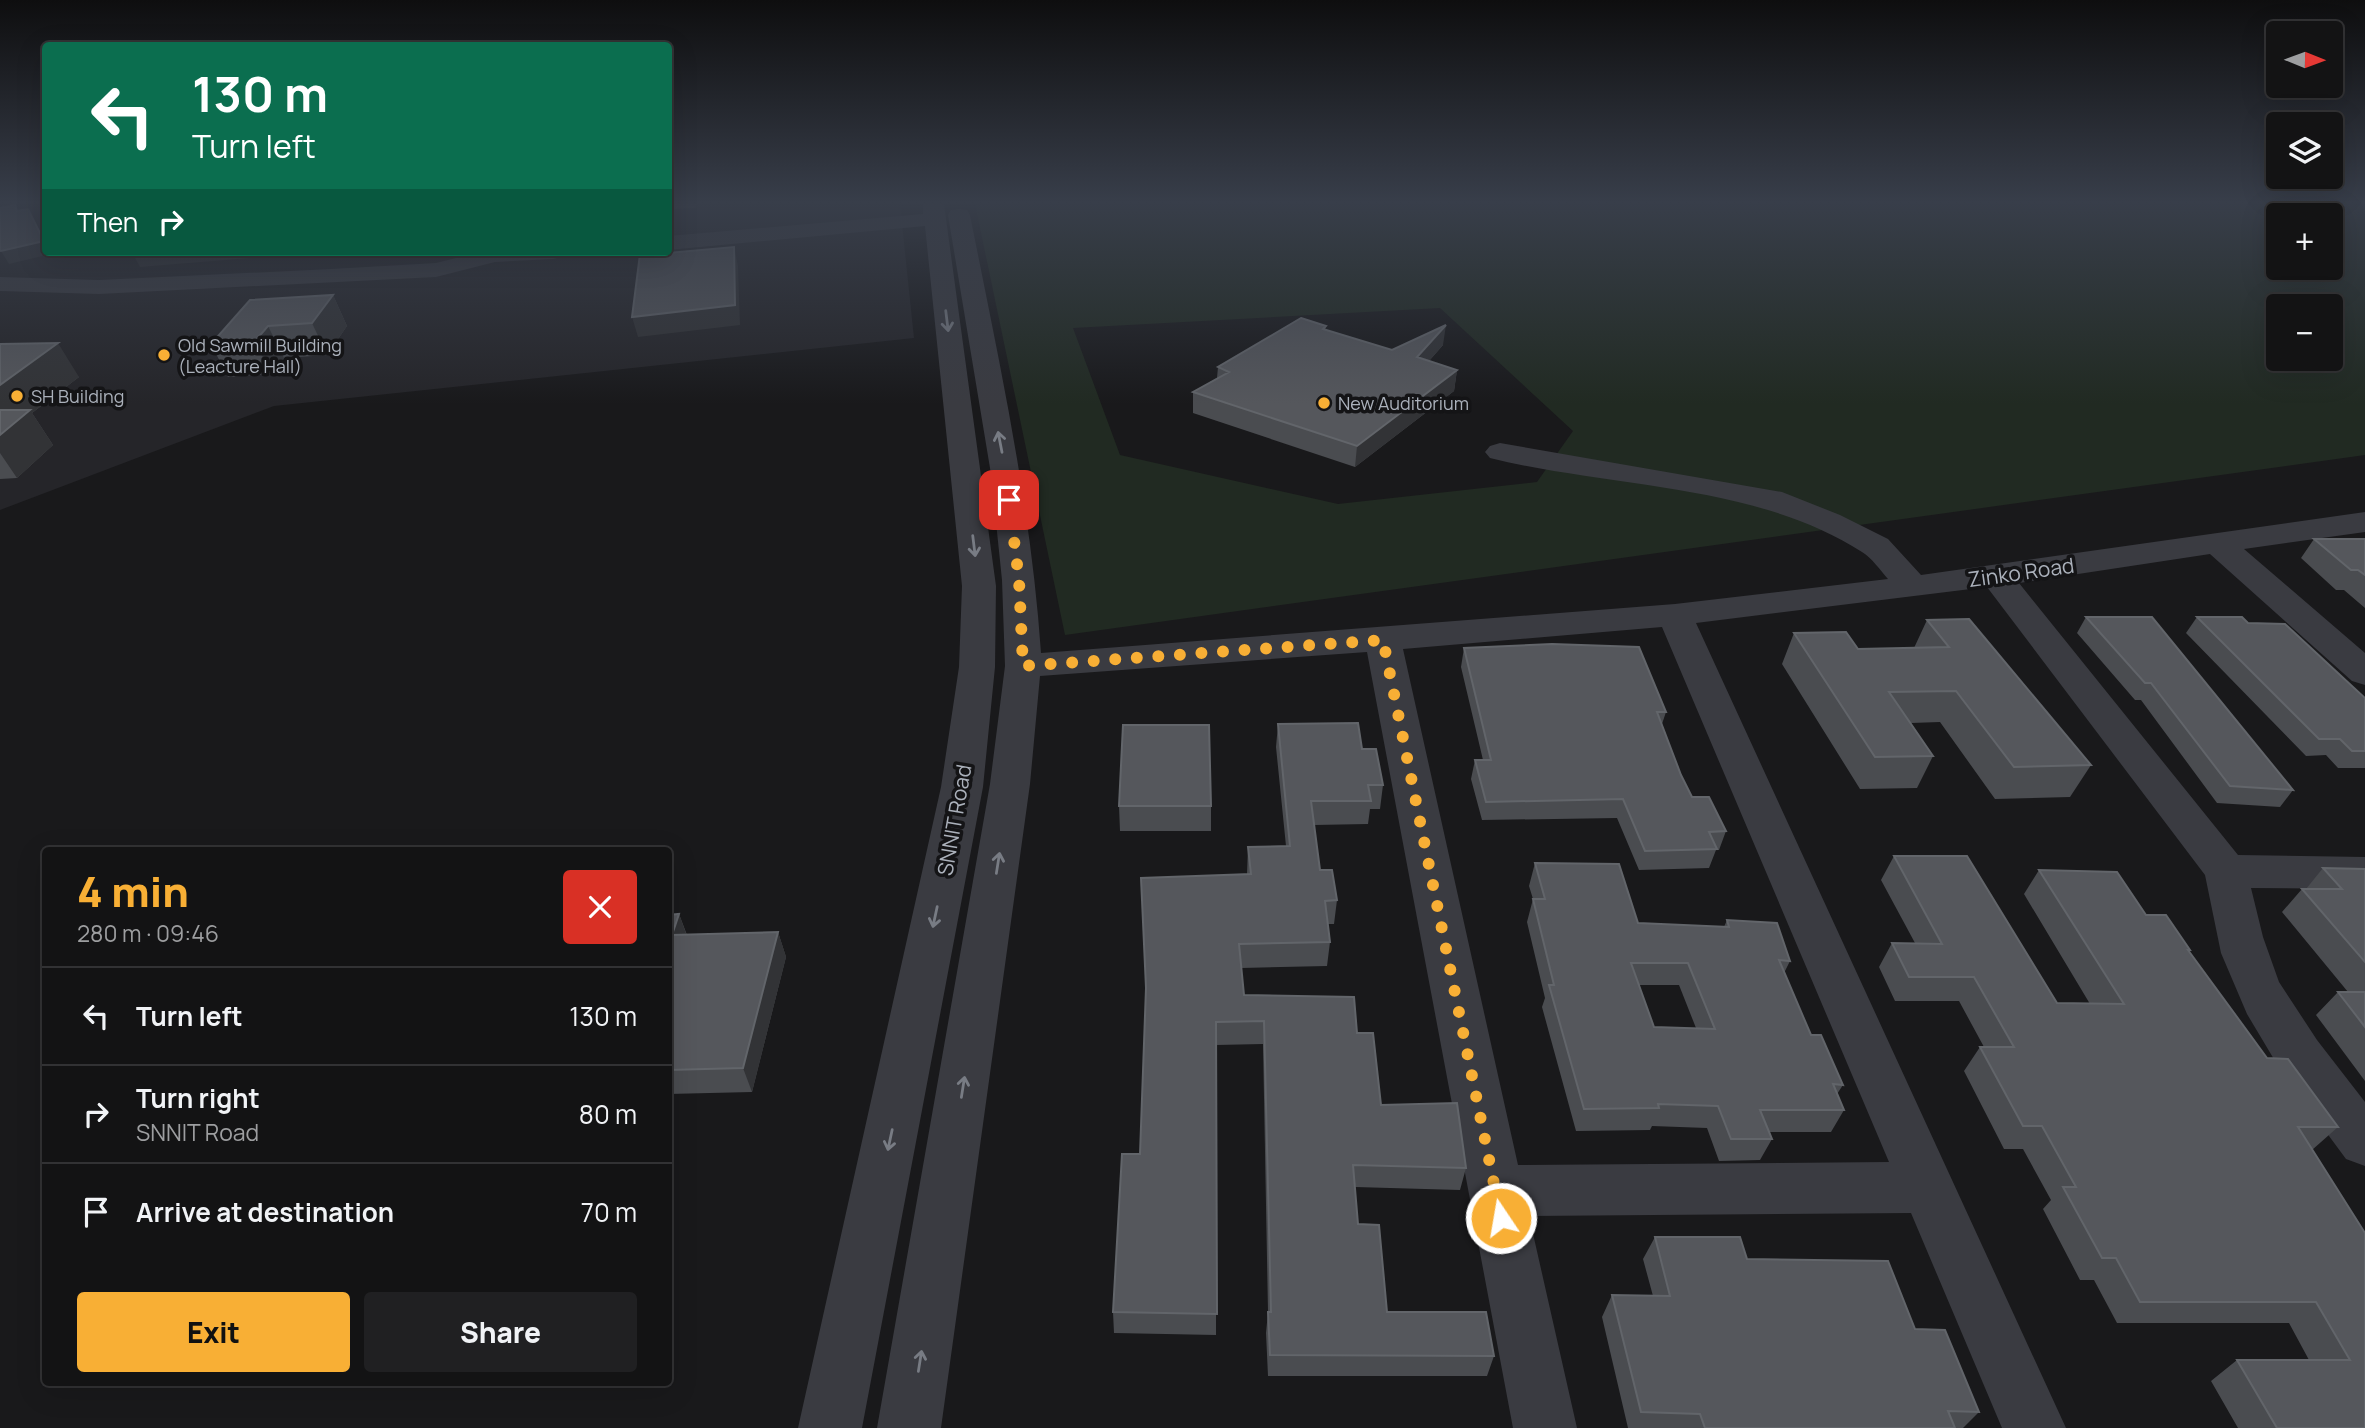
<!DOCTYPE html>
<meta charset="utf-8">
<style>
:root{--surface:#131314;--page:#202022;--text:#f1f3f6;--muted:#9d9ea0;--line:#323234;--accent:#f8af35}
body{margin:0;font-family:Manrope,sans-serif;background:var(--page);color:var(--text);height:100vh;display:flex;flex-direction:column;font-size:26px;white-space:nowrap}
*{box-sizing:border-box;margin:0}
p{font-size:23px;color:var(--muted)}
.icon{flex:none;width:38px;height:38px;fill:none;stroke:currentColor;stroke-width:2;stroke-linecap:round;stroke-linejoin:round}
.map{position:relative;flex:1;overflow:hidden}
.drawer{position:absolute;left:42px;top:847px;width:630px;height:539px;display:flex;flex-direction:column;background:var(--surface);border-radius:7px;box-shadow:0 7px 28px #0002,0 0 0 2px var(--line)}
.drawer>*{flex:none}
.hud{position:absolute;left:42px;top:42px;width:630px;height:214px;border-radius:7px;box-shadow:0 7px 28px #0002,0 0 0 2px var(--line);background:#0b6e4f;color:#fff;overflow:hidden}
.needle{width:46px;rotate:91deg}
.controls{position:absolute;left:2266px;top:21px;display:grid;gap:14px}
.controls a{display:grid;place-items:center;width:77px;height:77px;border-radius:7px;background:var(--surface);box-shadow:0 7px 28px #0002,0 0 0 2px var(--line);font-size:35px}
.pin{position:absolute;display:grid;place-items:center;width:60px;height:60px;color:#fff;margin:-30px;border-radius:14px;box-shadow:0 4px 10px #0006}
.me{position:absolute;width:77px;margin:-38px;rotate:348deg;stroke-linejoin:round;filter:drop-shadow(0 0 5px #0008)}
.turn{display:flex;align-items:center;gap:24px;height:147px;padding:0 35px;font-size:32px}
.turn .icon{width:91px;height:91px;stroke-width:2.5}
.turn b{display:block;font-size:49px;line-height:60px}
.then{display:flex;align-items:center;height:66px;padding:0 35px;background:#0003;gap:14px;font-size:26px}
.round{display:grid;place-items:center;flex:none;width:74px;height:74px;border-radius:7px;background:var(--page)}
.headline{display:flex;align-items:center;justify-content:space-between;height:119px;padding:0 35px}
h1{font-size:42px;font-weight:800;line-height:52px;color:var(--accent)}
.primary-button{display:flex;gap:14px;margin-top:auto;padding:14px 35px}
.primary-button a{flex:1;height:80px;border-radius:7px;background:var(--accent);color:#111;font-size:28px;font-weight:800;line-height:80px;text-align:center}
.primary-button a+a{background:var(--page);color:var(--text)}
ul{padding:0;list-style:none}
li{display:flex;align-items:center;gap:21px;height:98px;padding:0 35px;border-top:2px solid var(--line)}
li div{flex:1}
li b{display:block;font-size:26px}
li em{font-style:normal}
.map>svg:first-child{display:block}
</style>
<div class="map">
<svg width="2365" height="1428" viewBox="0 0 2365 1428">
<rect width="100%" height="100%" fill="#19191b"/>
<path fill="#252529" d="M 0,204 L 45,204 L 46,252 L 668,252 L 669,204 L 900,204 L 914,338 L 274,406 L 0,510 Z"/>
<path fill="#212a22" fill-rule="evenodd" d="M 975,204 L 2365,204 L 2365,455 L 1065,635 ZM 2278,215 L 2331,215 L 2331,268 L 2278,268 ZM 2278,306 L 2331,306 L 2331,359 L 2278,359 ZM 1440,308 L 1573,431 L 1537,482 L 1338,504 L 1120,455 L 1073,328 Z"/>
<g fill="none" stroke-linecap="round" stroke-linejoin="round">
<path fill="#3a3b41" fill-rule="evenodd" d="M 923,204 L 944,204 L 996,586 L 995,667 L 983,787 L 862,1428 L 798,1428 L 941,787 L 959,667 L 962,586 L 925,226 L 668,250 L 668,236 L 923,214 Z
M 959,209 L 967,210 L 970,215 C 999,361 1031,505 1041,653 L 1675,604 L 1888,579 C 1880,570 1872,558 1862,552 C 1755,483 1610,488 1490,458 L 1485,452 L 1490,446 L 1500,443 L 1782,492 L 1840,515 L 1888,539 L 1921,575 L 2365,512 L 2365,532 L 2244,549 L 2365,653 L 2365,685 L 2352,681 L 2210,554 L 2019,583 L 2238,855 L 2365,857 L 2365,889 L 2251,888 L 2263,937 L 2279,982 L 2317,1040 L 2365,1102 L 2365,1166 L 2346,1159 L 2281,1071 L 2247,1014 L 2221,953 L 2205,875 L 1987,587 L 1696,623 L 2066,1428 L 2002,1428 L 1911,1213 L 1529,1216 L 1577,1428 L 1513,1428 L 1367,652 L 1040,676 L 1030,784 L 941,1428 L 877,1428 L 990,784 L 1005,666 L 1002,580 L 991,474 L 948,215 L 951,210 ZM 1662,627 L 1889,1162 L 1518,1165 L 1403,649 Z
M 480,252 L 564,252 L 561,257 L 553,259 L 495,262 L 436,277 L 99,294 L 0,291 L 0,277 L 99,280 L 331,269 L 436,263 Z"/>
</g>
<path fill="#4a4c50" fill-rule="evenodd" d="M 668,204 L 697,204 L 696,208 L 668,209 Z
M 333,295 L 347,326 L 327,355 L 284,358 L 271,374 L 228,377 L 211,344 Z
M 1326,326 L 1325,330 L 1392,350 L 1443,345 L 1429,361 L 1457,370 L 1454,391 L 1355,467 L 1193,413 L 1193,392 L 1217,378 L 1218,367 Z
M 0,344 L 79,377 L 32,413 L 53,445 L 17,478 L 0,479 Z
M 2314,539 L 2365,539 L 2365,608 L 2344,590 L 2336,590 L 2301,558 Z
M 2086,617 L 2293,790 L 2280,807 L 2217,803 L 2141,700 L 2135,700 L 2077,633 Z
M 2197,617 L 2248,623 L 2365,698 L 2365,768 L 2338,768 L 2326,755 L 2306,756 L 2186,633 Z
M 1927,620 L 2091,765 L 2070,797 L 1995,799 L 1940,722 L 1911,723 L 1933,756 L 1917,788 L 1860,789 L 1782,664 L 1794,633 L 1858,649 L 1914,648 Z
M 1464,648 L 1666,712 L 1662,724 L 1681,775 L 1692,797 L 1726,831 L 1719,850 L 1716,850 L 1709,868 L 1639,870 L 1617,818 L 1482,820 L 1471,779 L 1475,760 L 1483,760 L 1461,667 Z
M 1278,724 L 1362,749 L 1383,785 L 1380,809 L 1370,809 L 1368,824 L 1314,825 L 1320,870 L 1337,900 L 1334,924 L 1328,924 L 1330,942 L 1327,966 L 1241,968 L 1244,995 L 1357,1033 L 1381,1105 L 1466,1168 L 1460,1190 L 1355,1187 L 1358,1224 L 1387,1312 L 1494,1356 L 1487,1376 L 1268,1376 L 1266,1333 L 1268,1312 L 1263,1044 L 1216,1045 L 1216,1335 L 1114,1333 L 1113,1312 L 1140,1154 L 1247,874 L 1248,847 L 1286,846 L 1276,747 Z
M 1119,806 L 1211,806 L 1211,831 L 1120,831 Z
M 1894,856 L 2057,1003 L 2090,1004 L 2024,894 L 2039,870 L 2146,915 L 2190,950 L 2189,952 L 2267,1058 L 2338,1127 L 2312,1150 L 2365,1428 L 2238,1428 L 2211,1381 L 2237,1360 L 2309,1360 L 2289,1323 L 2117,1323 L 2094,1280 L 2080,1280 L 2043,1209 L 2051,1200 L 2023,1149 L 2004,1149 L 1964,1071 L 1980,1047 L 1984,1047 L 1959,1001 L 1895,1001 L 1879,967 L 1892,943 L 1915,943 L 1881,880 Z
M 1535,863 L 1638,923 L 1724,927 L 1727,920 L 1790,961 L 1784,973 L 1811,1035 L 1843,1085 L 1837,1094 L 1844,1110 L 1831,1132 L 1769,1132 L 1772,1139 L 1760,1160 L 1719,1161 L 1707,1128 L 1652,1126 L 1650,1130 L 1576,1131 L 1542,1007 L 1545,998 L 1527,922 L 1533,899 L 1529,886 ZM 1639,985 L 1679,985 L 1696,1028 L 1654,1027 Z
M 2323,868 L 2365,869 L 2365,1081 L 2316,1015 L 2338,992 L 2348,992 L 2282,912 L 2302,889 L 2306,889 Z
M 679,914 L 687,935 L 778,932 L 786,957 L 752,1092 L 668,1094 L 668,915 Z
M 1655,1237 L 1747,1259 L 1915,1329 L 1979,1412 L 1963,1428 L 1628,1428 L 1602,1317 L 1612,1295 L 1653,1296 L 1643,1259 Z"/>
<path fill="#323336" d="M 28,209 L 46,242 L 46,252 L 50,252 L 51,254 L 9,264 L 1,251 Z
M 734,247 L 738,266 L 740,325 L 638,337 L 632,317 Z
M 132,252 L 290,252 L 288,255 L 140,267 Z
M 333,295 L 347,326 L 327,355 L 312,323 Z
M 1446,325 L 1443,345 L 1414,378 L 1417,357 Z
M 268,326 L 284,358 L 271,374 L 255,341 Z
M 58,343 L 79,377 L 32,413 L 53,445 L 17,478 L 0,453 L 0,385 Z
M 1457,370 L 1454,391 L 1355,467 L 1357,446 Z
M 679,914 L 688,939 L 672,935 Z
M 778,932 L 786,957 L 752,1092 L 743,1068 Z"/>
<path fill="#55575c" stroke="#62656a" stroke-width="2" fill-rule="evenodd" d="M 15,205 L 17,211 L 28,209 L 44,241 L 1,251 L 0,250 L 0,208 Z
M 734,247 L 735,305 L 632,317 L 640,254 L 657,252 L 668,252 L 668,253 Z
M 333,295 L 312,323 L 268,326 L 255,341 L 211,344 L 250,300 Z
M 1301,318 L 1326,326 L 1323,329 L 1392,350 L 1446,325 L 1417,357 L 1457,370 L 1357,446 L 1193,392 L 1229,372 L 1218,367 Z
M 58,343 L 0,385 L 0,344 Z
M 0,410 L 30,410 L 0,435 Z
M 2314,539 L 2365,539 L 2365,575 L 2358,570 L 2351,570 Z
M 2086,617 L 2152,617 L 2293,790 L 2230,786 L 2151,683 L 2145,683 Z
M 2197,617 L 2242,617 L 2248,623 L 2285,624 L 2365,698 L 2365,751 L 2352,751 L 2340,739 L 2319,739 Z
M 1969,619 L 2091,765 L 2014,767 L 1956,691 L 1889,692 L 1933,756 L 1875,757 L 1794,633 L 1846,632 L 1858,649 L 1949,647 L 1927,620 Z
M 1552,644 L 1639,647 L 1666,712 L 1657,712 L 1681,775 L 1692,797 L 1709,797 L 1726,831 L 1709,832 L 1717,849 L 1645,851 L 1623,799 L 1486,802 L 1475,760 L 1491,760 L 1464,648 Z
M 1358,723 L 1362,749 L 1376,749 L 1383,785 L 1368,785 L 1371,801 L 1311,801 L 1320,870 L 1332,870 L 1337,900 L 1325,901 L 1330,942 L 1239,944 L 1244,995 L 1354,997 L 1357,1033 L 1373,1033 L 1381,1105 L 1457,1103 L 1466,1168 L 1353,1165 L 1358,1224 L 1379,1225 L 1387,1312 L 1486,1312 L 1494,1356 L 1270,1355 L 1268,1312 L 1271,1312 L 1264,1021 L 1216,1022 L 1217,1314 L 1113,1312 L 1122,1154 L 1140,1154 L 1146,988 L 1141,878 L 1251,874 L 1248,847 L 1290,846 L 1278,724 Z
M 1123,725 L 1209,725 L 1211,806 L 1119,806 Z
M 1894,856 L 1967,856 L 2057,1003 L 2124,1004 L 2039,870 L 2117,872 L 2146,915 L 2166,915 L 2190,950 L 2188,950 L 2267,1058 L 2288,1059 L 2338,1127 L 2298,1127 L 2365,1233 L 2365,1428 L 2277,1428 L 2237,1360 L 2350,1360 L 2316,1302 L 2140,1302 L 2116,1258 L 2102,1258 L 2063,1187 L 2076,1187 L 2042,1126 L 2023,1126 L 1980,1047 L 2014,1047 L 1974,977 L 1909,977 L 1892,943 L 1942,944 Z
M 1535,863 L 1619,864 L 1638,923 L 1729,927 L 1727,920 L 1777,923 L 1790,961 L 1779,960 L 1811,1035 L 1821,1035 L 1843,1085 L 1833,1084 L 1844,1110 L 1760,1110 L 1772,1139 L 1731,1139 L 1718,1106 L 1658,1104 L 1659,1108 L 1584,1109 L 1549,985 L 1554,985 L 1533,899 L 1545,899 ZM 1631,963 L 1688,963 L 1715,1029 L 1654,1027 Z
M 2323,868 L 2365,869 L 2365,962 L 2302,889 L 2342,889 Z
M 679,914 L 672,935 L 778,932 L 743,1068 L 668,1070 L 668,915 Z
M 2338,992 L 2365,992 L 2365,1027 Z
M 1655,1237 L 1740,1237 L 1747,1259 L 1888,1261 L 1915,1329 L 1945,1330 L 1979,1412 L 1948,1411 L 1955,1428 L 1705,1428 L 1700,1414 L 1641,1412 L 1612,1295 L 1670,1296 Z"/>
<defs><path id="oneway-shaft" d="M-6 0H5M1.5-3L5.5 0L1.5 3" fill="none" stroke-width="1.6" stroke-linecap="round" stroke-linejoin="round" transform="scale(1.75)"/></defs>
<g stroke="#787c84">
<use href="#oneway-shaft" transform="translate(947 321) rotate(83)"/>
<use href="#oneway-shaft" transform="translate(1000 442) rotate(-101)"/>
<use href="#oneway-shaft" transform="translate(974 546) rotate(83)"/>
<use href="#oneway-shaft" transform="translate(998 863) rotate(-81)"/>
<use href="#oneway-shaft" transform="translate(935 917) rotate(102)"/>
<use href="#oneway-shaft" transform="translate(963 1087) rotate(-81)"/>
<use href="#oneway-shaft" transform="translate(890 1140) rotate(102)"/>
<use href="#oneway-shaft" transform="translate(920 1361) rotate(-81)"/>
</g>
<linearGradient id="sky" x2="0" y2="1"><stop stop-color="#0e0e0f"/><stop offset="0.5" stop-color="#383e4a"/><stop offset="1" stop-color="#383e4a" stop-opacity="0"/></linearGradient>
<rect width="2365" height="404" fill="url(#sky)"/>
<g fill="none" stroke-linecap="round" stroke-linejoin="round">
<path stroke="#f8af35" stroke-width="12" stroke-dasharray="0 21.6" d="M 1009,500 L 1019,580 L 1023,666 L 1383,640 L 1501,1218"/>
</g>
<g fill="#f8af35" stroke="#141416" stroke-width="2.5">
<circle cx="164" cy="355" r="7"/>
<circle cx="17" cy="396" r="7"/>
<circle cx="1324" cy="403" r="7"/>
</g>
<g text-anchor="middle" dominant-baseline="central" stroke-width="7" stroke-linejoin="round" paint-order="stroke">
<g font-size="18" fill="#abb1bb" stroke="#141416" text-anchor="start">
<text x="178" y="345">Old Sawmill Building<tspan x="178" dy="21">(Leacture Hall)</tspan></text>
<text x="31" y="396">SH Building</text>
<text x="1338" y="403">New Auditorium</text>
</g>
<g font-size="21" fill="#abb1bb" stroke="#141416">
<text transform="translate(2021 572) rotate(-8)">Zinko Road</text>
<text transform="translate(954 820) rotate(-80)">SNNIT Road</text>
</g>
</g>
</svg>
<div class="controls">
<a><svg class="needle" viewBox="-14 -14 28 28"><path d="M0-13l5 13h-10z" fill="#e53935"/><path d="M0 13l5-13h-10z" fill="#9d9ea0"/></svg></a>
<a><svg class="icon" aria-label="layers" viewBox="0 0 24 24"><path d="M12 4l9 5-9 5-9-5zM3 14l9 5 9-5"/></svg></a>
<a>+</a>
<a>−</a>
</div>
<div class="pin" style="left:1009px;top:500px;background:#d93025"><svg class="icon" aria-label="arrive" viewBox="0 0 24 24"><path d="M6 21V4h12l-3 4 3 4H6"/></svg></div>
<svg class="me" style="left:1501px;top:1218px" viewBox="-20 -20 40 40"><circle r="17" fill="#f8af35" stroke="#fff" stroke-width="3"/><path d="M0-11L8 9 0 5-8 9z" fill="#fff"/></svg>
<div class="hud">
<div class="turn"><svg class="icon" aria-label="left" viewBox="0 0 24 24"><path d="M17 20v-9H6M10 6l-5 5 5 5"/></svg><div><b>130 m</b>Turn left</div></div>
<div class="then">Then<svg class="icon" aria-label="right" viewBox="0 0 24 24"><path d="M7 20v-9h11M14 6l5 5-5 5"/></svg></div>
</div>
<section class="drawer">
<div class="headline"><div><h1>4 min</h1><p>280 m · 09:46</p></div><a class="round" style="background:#d93025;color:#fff"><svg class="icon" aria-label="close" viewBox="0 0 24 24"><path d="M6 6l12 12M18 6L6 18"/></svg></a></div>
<ul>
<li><svg class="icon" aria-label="left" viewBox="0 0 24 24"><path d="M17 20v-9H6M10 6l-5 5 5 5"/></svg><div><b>Turn left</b></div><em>130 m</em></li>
<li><svg class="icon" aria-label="right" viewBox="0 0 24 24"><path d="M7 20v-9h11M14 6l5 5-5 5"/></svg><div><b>Turn right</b><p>SNNIT Road</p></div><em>80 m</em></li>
<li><svg class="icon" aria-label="arrive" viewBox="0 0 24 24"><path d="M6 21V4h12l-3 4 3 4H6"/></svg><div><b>Arrive at destination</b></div><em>70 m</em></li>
</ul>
<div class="primary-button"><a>Exit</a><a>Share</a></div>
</section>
</div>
